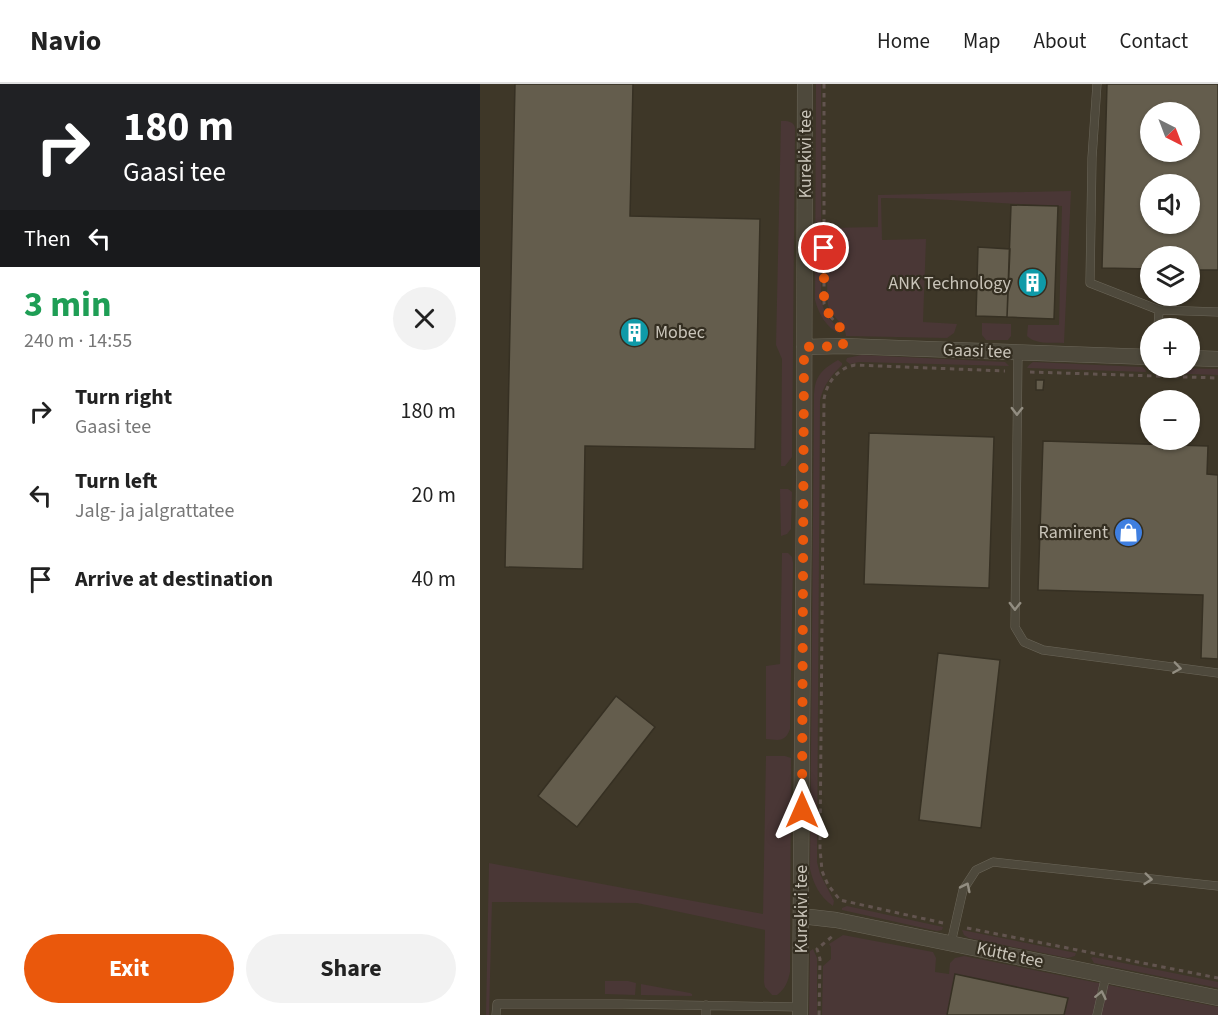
<!DOCTYPE html>
<meta charset="utf-8">
<style>
:root{--surface:#fff;--page:#f2f2f2;--text:#222;--muted:#767676;--line:#e0e0e0;--accent:#ea580c}
body{margin:0;font-family:"Source Sans 3",sans-serif;background:var(--page);color:var(--text);height:100vh;display:flex;flex-direction:column;font-size:22px;white-space:nowrap}
*{box-sizing:border-box;margin:0}
p{font-size:20px;color:var(--muted)}
.icon{flex:none;width:33px;height:33px;fill:none;stroke:currentColor;stroke-width:2;stroke-linecap:round;stroke-linejoin:round}
.map{position:relative;flex:1;overflow:hidden}
.drawer{display:flex;flex-direction:column;background:var(--surface);width:480px}
.drawer>*{flex:none}
.banner{background:#202124;color:#fff;overflow:hidden}
.needle{width:39px;rotate:138deg}
.buttons{position:absolute;left:660px;top:18px;display:grid;gap:12px}
.buttons a{display:grid;place-items:center;width:60px;height:60px;border-radius:50%;background:var(--surface);box-shadow:0 2px 4px #0004;font-size:30px}
.pin{position:absolute;display:grid;place-items:center;width:51px;height:51px;color:#fff;margin:-26px;border:3px solid #fff;border-radius:50%;box-shadow:0 2px 6px #0007}
.me{position:absolute;width:66px;margin:-33px;rotate:0deg;stroke-linejoin:round;filter:drop-shadow(0 0 4px #0008)}
.turn{display:flex;align-items:center;gap:21px;height:126px;padding:0 24px;font-size:27px}
.turn .icon{width:78px;height:78px;stroke-width:2.5}
.turn b{display:block;font-size:42px;line-height:51px}
.then{display:flex;align-items:center;height:57px;padding:0 24px;background:#0003;gap:12px;font-size:22px}
.round{display:grid;place-items:center;flex:none;width:63px;height:63px;border-radius:32px;background:var(--page)}
.head{display:flex;align-items:center;justify-content:space-between;height:102px;padding:0 24px}
h1{font-size:36px;font-weight:700;line-height:45px;color:#1e9e55}
.action{display:flex;gap:12px;margin-top:auto;padding:12px 24px}
.action a{flex:1;height:69px;border-radius:36px;background:var(--accent);color:#fff;font-size:24px;font-weight:700;line-height:69px;text-align:center}
.action a+a{background:var(--page);color:var(--text)}
ul{padding:0;list-style:none}
li{display:flex;align-items:center;gap:18px;height:84px;padding:0 24px}
li div{flex:1}
li b{display:block;font-size:22px}
li em{font-style:normal}
header{display:flex;align-items:center;gap:36px;box-sizing:border-box;height:84px;padding:0 30px;background:var(--surface);border-bottom:2px solid var(--line)}
header strong{font-size:28px}
nav{display:flex;gap:33px;margin-inline-start:auto;font-size:21px}
main{display:flex;flex:1;min-height:0}
.map>svg:first-child{display:block}
</style>
<header>
<strong>Navio</strong>
<nav><a>Home</a><a>Map</a><a>About</a><a>Contact</a></nav>
</header>
<main>
<section class="drawer">
<div class="banner">
<div class="turn"><svg class="icon" aria-label="right" viewBox="0 0 24 24"><path d="M7 20v-9h11M14 6l5 5-5 5"/></svg><div><b>180 m</b>Gaasi tee</div></div>
<div class="then">Then<svg class="icon" aria-label="left" viewBox="0 0 24 24"><path d="M17 20v-9H6M10 6l-5 5 5 5"/></svg></div>
</div>
<div class="head"><div><h1>3 min</h1><p>240 m · 14:55</p></div><a class="round"><svg class="icon" aria-label="close" viewBox="0 0 24 24"><path d="M6 6l12 12M18 6L6 18"/></svg></a></div>
<ul>
<li><svg class="icon" aria-label="right" viewBox="0 0 24 24"><path d="M7 20v-9h11M14 6l5 5-5 5"/></svg><div><b>Turn right</b><p>Gaasi tee</p></div><em>180 m</em></li>
<li><svg class="icon" aria-label="left" viewBox="0 0 24 24"><path d="M17 20v-9H6M10 6l-5 5 5 5"/></svg><div><b>Turn left</b><p>Jalg- ja jalgrattatee</p></div><em>20 m</em></li>
<li><svg class="icon" aria-label="arrive" viewBox="0 0 24 24"><path d="M6 21V4h12l-3 4 3 4H6"/></svg><div><b>Arrive at destination</b></div><em>40 m</em></li>
</ul>
<div class="action"><a>Exit</a><a>Share</a></div>
</section>
<div class="map">
<svg width="738" height="931" viewBox="0 0 738 931">
<rect width="100%" height="100%" fill="#3e3728"/>
<path fill="#4a3736" d="M 336,0 L 341,0 L 341,217 L 346,231 L 356,242 L 359,250 C 346,242 339,231 335,216 Z
M 301,37 C 307,37 314,37 315,44 L 312,373 L 305,382 L 301,382 L 302,275 L 296,261 Z
M 591,107 L 584,259 C 572,258 556,261 547,252 L 548,241 L 579,241 L 582,122 C 522,120 462,114 401,114 L 402,156 L 446,155 L 443,238 L 477,240 L 474,249 L 467,254 L 366,252 C 365,241 358,238 352,229 C 348,225 348,220 347,214 L 348,144 L 398,143 L 398,111 Z
M 502,239 L 531,240 L 531,252 L 528,256 L 506,256 L 502,251 Z
M 382,271 L 525,278 L 529,282 L 379,278 L 370,280 L 366,277 L 367,274 Z
M 358,276 L 362,279 L 362,281 C 351,292 344,300 340,316 L 337,778 L 340,790 L 354,817 L 353,822 C 339,812 334,801 330,785 L 334,316 C 334,294 339,287 358,276 Z
M 553,278 L 662,283 L 665,285 L 666,288 L 547,284 L 549,281 Z
M 686,284 L 738,285 L 738,291 L 682,289 L 683,286 Z
M 300,405 L 308,405 L 312,408 L 311,445 L 307,450 L 301,452 Z
M 302,469 L 308,469 L 312,473 L 313,479 L 310,645 C 305,659 298,656 286,655 L 286,582 L 300,580 Z
M 286,672 L 305,672 L 311,674 L 310,888 C 308,898 305,905 297,911 L 292,911 L 285,903 L 284,898 L 285,846 L 157,819 L 12,818 L 9,931 L 6,931 L 9,779 L 283,830 Z
M 367,822 L 463,843 L 462,846 L 457,847 L 362,826 L 362,824 Z
M 482,846 L 596,869 L 595,872 L 588,874 L 489,854 L 484,851 Z
M 363,851 L 453,868 L 456,874 L 455,888 L 469,890 L 470,879 L 475,874 L 484,872 L 738,923 L 738,931 L 342,931 L 343,882 L 351,875 L 351,863 L 349,860 Z
M 333,865 L 337,874 L 337,931 L 329,931 L 330,867 Z
M 613,873 L 738,898 L 738,904 L 614,879 L 611,874 Z
M 125,897 L 148,897 L 156,899 L 155,911 L 125,910 Z
M 161,900 L 210,909 L 212,910 L 212,912 L 161,911 Z"/>
<path fill="#645d4d" stroke="#363023" stroke-width="1.5" fill-rule="evenodd" d="M 35,0 L 153,0 L 150,132 L 280,135 L 275,365 L 105,362 L 103,485 L 25,483 Z
M 627,0 L 738,0 L 738,186 L 710,186 L 710,172 L 670,172 L 670,185 L 622,184 ZM 670,28 L 710,28 L 710,68 L 670,68 ZM 670,100 L 710,100 L 710,140 L 670,140 Z
M 531,121 L 578,122 L 574,235 L 527,233 Z
M 498,163 L 530,165 L 527,233 L 496,232 Z
M 556,296 L 564,296 L 563,306 L 556,306 Z
M 389,349 L 514,353 L 509,504 L 384,500 Z
M 563,357 L 728,362 L 727,390 L 738,391 L 738,575 L 721,574 L 723,511 L 558,506 Z
M 458,569 L 520,576 L 501,744 L 439,736 Z
M 136,612 L 175,643 L 97,743 L 58,712 Z
M 475,890 L 588,914 L 584,931 L 467,931 Z"/>
<g fill="none" stroke-linecap="round" stroke-linejoin="round">
<defs>
<path id="lane" d="M 617,0 L 612,74 L 610,199 L 679,226
M 678,244 L 679,226 L 738,228
M 538,268 L 535,543 L 544,558 L 563,566 L 738,589
M 471,859 L 483,806 L 496,786 L 513,778 L 738,802
M 226,921 L 226,931
M 16,931 L 17,920 L 141,920 L 320,923
M 617,931 L 626,891"/>
<path id="street" d="M 324,263 L 363,262 L 670,273
M 710,274 L 738,275
M 321,832 L 356,836 L 738,914
M 320,931 L 324,395 L 325,0"/>
</defs>
<use href="#lane" stroke="#6c675a" stroke-width="9"/>
<use href="#street" stroke="#6c675a" stroke-width="16"/>
<path stroke="#62544f" stroke-width="3" stroke-dasharray="4.5 4.5" stroke-linecap="butt" d="M 344,0 L 344,220 L 350,232 L 362,246
M 550,288 L 738,294
M 463,839 L 360,816 L 348,801 L 342,787 L 340,764 L 344,315 C 347,298 358,284 375,281 L 525,287
M 487,844 L 738,894
M 339,931 L 340,875 L 337,865 L 354,851"/>
<use href="#lane" stroke="#4e493c" stroke-width="8"/>
<use href="#street" stroke="#4e493c" stroke-width="15"/>
</g>
<defs><path id="oneway-chevron" d="M-2-3.5L2.5 0L-2 3.5" fill="none" stroke-width="1.6" stroke-linecap="round" stroke-linejoin="round" transform="scale(1.5)"/></defs>
<g stroke="#928d81">
<use href="#oneway-chevron" transform="translate(537 327) rotate(91)"/>
<use href="#oneway-chevron" transform="translate(535 522) rotate(91)"/>
<use href="#oneway-chevron" transform="translate(697 584) rotate(8)"/>
<use href="#oneway-chevron" transform="translate(668 795) rotate(6)"/>
<use href="#oneway-chevron" transform="translate(486 803) rotate(-64)"/>
<use href="#oneway-chevron" transform="translate(621 911) rotate(-78)"/>
</g>
<g fill="none" stroke-linecap="round" stroke-linejoin="round">
<path stroke="#ea580c" stroke-width="10" stroke-dasharray="0 18" d="M 322,726 L 324,263 L 363,262 L 363,247 L 350,232 L 344,220 L 344,164"/>
</g>
<defs>
<symbol id="building-disc" viewBox="-11 -11 22 22"><circle r="9.5" fill="#0f9aa8" stroke="#342e21"/><path d="M-4-6H4V6H1V3H-1V6H-4ZM-2.5-4.3h1.7v1.8h-1.7ZM.8-4.3h1.7v1.8H.8ZM-2.5-1h1.7V.8h-1.7ZM.8-1h1.7V.8H.8Z" fill="#fff"/></symbol>
<symbol id="shop-disc" viewBox="-11 -11 22 22"><circle r="9.5" fill="#3f7fe0" stroke="#342e21"/><path d="M-5-2.5h2.3a2.7 3.5 0 0 1 5.4 0H5L5.5 6h-11ZM-1.5-2.5h3a1.5 2.3 0 0 0-3 0Z" fill="#fff"/></symbol>
</defs>
<g fill-rule="evenodd">
<use href="#building-disc" x="536" y="182" width="33" height="33"/>
<use href="#building-disc" x="138" y="232" width="33" height="33"/>
<use href="#shop-disc" x="632" y="432" width="33" height="33"/>
</g>
<g text-anchor="middle" dominant-baseline="central" stroke-width="4.5" stroke-linejoin="round" paint-order="stroke">
<g font-size="18" fill="#c9c4b9" stroke="#342e21">
<text transform="translate(325 70) rotate(-90)">Kurekivi tee</text>
<text transform="translate(497 267) rotate(2)">Gaasi tee</text>
<text transform="translate(321 825) rotate(-90)">Kurekivi tee</text>
<text transform="translate(530 871) rotate(12)">Kütte tee</text>
</g>
<g font-size="18" fill="#c9c4b9" stroke="#342e21" text-anchor="end">
<text x="531" y="199">ANK Technology</text>
<text x="175" y="248" text-anchor="start">Mobec</text>
<text x="628" y="448">Ramirent</text>
</g>
</g>
</svg>
<div class="buttons">
<a><svg class="needle" viewBox="-14 -14 28 28"><path d="M0-13l5 13h-10z" fill="#e53935"/><path d="M0 13l5-13h-10z" fill="#767676"/></svg></a>
<a><svg class="icon" aria-label="sound" viewBox="0 0 24 24"><path d="M4 9h4l5-4v14l-5-4H4zM17 9q2 3 0 6"/></svg></a>
<a><svg class="icon" aria-label="layers" viewBox="0 0 24 24"><path d="M12 4l9 5-9 5-9-5zM3 14l9 5 9-5"/></svg></a>
<a>+</a>
<a>−</a>
</div>
<div class="pin" style="left:344px;top:164px;background:#d93025"><svg class="icon" aria-label="arrive" viewBox="0 0 24 24"><path d="M6 21V4h12l-3 4 3 4H6"/></svg></div>
<svg class="me" style="left:322px;top:726px" viewBox="-20 -20 40 40"><path d="M0-17L14 15 0 8-14 15z" fill="#ea580c" stroke="#fff" stroke-width="4"/></svg>
</div>
</main>
